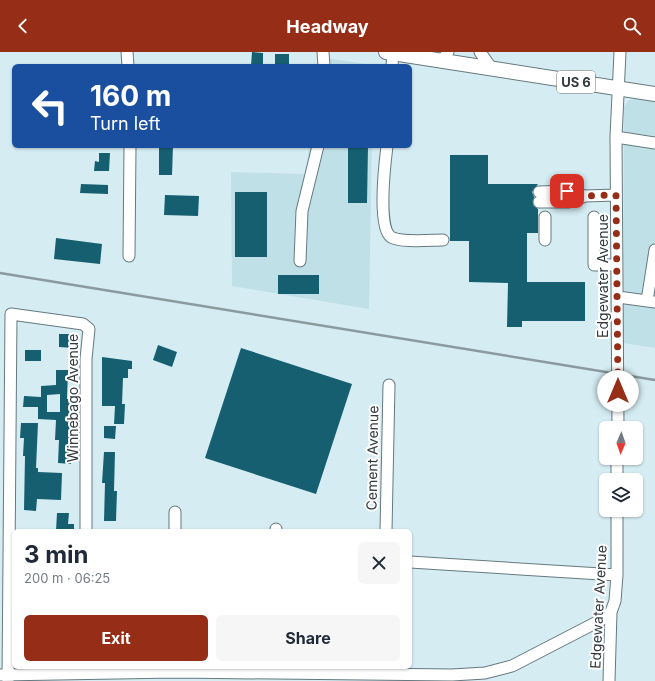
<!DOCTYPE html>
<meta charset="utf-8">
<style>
:root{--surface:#fff;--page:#f6f6f7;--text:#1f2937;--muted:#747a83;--accent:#962e17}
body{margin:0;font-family:Inter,sans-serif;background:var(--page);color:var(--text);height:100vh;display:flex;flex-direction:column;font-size:15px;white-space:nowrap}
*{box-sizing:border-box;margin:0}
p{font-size:13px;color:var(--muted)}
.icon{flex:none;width:22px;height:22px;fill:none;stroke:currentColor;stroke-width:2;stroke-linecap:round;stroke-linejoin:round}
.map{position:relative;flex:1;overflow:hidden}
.sheet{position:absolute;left:12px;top:477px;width:400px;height:140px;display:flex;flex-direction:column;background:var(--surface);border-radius:6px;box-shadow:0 1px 3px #0004}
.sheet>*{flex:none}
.banner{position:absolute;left:12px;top:12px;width:400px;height:84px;border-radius:6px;box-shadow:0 1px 3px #0004;background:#1a4fa0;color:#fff;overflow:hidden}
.needle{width:26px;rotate:182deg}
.tools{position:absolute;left:599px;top:369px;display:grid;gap:8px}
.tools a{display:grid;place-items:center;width:44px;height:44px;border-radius:6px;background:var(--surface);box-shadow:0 1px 3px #0004;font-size:20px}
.pin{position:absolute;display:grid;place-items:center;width:34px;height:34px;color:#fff;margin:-17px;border-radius:8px;box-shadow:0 2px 6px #0006}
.me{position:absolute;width:44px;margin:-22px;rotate:0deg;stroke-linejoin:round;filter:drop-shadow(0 0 3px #0008)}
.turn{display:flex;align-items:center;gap:14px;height:84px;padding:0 12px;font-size:18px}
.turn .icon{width:52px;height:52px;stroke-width:2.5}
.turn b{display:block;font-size:28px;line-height:34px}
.round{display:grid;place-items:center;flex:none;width:42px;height:42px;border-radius:6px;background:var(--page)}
.overview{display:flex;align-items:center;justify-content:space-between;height:68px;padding:0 12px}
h1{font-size:24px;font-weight:700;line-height:30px}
.primary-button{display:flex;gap:8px;margin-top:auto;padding:8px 12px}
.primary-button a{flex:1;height:46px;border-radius:6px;background:var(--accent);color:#fff;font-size:16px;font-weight:700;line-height:46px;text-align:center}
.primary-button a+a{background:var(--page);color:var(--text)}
header{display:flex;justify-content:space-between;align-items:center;height:52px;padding:0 12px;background:var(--accent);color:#fff;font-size:18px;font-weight:700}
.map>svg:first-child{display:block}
</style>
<header><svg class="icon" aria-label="back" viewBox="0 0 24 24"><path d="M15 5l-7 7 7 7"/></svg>Headway<svg class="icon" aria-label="search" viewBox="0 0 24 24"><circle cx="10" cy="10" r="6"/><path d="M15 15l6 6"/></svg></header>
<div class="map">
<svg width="655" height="629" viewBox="0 0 655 629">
<rect width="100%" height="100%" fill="#d5ecf3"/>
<path fill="#c0e0e8" d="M 319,5 L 373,13 L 373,14 L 319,14 Z
M 636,47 L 655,50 L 655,296 L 623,291 L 624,54 L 629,48 Z
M 309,94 L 372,94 L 369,257 L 232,234 L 231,120 L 306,122 Z"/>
<path fill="#155f71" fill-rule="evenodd" d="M 252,0 L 263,1 L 263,14 L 251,14 Z
M 275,2 L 289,2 L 289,12 L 275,12 Z
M 159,94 L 173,94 L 172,123 L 159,123 Z
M 348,94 L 368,94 L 367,151 L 348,151 Z
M 99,101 L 110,101 L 109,119 L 94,119 L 95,109 L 99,110 Z
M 450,103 L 488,103 L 488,132 L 538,132 L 532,140 L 534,145 L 533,153 L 538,157 L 538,181 L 527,181 L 527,230 L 585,230 L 585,269 L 522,269 L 522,275 L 507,275 L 508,231 L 469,230 L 469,189 L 450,189 Z
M 81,132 L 108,133 L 108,142 L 80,141 Z
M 235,140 L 267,140 L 267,205 L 235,205 Z
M 165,143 L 199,144 L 198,164 L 164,163 Z
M 56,186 L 102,192 L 100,212 L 54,207 Z
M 278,223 L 319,223 L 319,242 L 278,242 Z
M 59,282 L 75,282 L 74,296 L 59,295 Z
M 158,293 L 177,300 L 172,315 L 153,308 Z
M 241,296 L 352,332 L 316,442 L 205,406 Z
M 25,298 L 41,298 L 41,309 L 25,309 Z
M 102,305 L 132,309 L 132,317 L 128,317 L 128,326 L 123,326 L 122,352 L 125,352 L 124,372 L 114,372 L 115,354 L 102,354 Z
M 56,318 L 68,318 L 67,347 L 70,347 L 70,365 L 72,365 L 71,412 L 58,411 L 59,388 L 55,388 L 56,368 L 38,367 L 38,355 L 23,355 L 24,344 L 41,345 L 41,334 L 56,333 ZM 60,342 L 60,360 L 47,360 L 47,343 Z
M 21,371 L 38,371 L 36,416 L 38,416 L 38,420 L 62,421 L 61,448 L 37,447 L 36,459 L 24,458 L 25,404 L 23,404 L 24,386 L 20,386 Z
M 104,374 L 116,374 L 115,387 L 104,386 Z
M 104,400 L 115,400 L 114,439 L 117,439 L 116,469 L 104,469 L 105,431 L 102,431 Z
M 57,461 L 69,461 L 68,472 L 74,472 L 74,479 L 56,479 Z"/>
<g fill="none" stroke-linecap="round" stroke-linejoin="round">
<defs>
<path id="minor" d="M 127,0 L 128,14
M 323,0 L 324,14
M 480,0 L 492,17
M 442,9 L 448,0
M 392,14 L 393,1
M 616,85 L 655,91
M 387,94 C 385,110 377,176 391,185 C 401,191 431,188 443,188
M 585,144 L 616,143
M 539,150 L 568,150 L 585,144 L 567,139 L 539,140
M 594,165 L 594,213 L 617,213
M 545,188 L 545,165
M 129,204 L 130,94
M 300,209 L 302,159 L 318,94
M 618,245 L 655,250
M 647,249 L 655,198
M 618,376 L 616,85 L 620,0
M 617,428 L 617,406
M 175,460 L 175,479
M 276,479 L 276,477
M 386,479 L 389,333
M 410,510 L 617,523
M 0,623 L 175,620 L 452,623 L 485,621 L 512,614 L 601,568 L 611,560
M 8,629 L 11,262 L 83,272 L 89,277 L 86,307 L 86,479
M 609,629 L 611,560 L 615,549 L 617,523 L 617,458"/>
<path id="major" d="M 386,0 L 655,42"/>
</defs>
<use href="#minor" stroke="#65797f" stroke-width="13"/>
<use href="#major" stroke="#65797f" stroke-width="16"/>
<use href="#minor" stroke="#fff" stroke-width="11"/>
<use href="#major" stroke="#fff" stroke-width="14"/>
<path stroke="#8a9a9f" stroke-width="2.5" d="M 0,221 L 655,328"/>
</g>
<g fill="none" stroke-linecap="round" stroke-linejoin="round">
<path stroke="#962e17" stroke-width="7" stroke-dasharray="0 12.6" d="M 567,139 L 584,144 L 616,143 L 618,339"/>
</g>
<g text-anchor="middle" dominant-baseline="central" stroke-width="4" stroke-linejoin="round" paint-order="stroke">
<rect fill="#fff" stroke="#6e7476" stroke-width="1" x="557" y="19" width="38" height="22" rx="3"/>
<g font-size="13" font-weight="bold" fill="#30393c">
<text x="576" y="30">US 6</text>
</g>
<g font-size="14" fill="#30393c" stroke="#fff">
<text transform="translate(602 224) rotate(-90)">Edgewater Avenue</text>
<text transform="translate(72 346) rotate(-90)">Winnebago Avenue</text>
<text transform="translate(372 406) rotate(-89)">Cement Avenue</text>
<text transform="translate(598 555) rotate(-87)">Edgewater Avenue</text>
</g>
</g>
</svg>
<div class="tools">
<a><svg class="needle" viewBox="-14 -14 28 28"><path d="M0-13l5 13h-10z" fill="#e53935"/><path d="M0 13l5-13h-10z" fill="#747a83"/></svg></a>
<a><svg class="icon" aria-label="layers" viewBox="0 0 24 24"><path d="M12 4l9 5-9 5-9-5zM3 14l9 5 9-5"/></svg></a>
</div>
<div class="pin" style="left:567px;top:139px;background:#d93025"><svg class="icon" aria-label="arrive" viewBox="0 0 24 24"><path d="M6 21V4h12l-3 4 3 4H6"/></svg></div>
<svg class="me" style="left:618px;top:339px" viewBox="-20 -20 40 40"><circle r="19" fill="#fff"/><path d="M0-13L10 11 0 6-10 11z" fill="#962e17"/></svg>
<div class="banner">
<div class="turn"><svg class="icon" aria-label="left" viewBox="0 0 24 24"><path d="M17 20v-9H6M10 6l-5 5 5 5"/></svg><div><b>160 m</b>Turn left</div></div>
</div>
<section class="sheet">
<div class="overview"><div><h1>3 min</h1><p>200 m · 06:25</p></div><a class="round"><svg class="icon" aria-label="close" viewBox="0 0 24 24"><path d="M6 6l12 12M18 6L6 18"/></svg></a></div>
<div class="primary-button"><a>Exit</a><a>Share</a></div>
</section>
</div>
